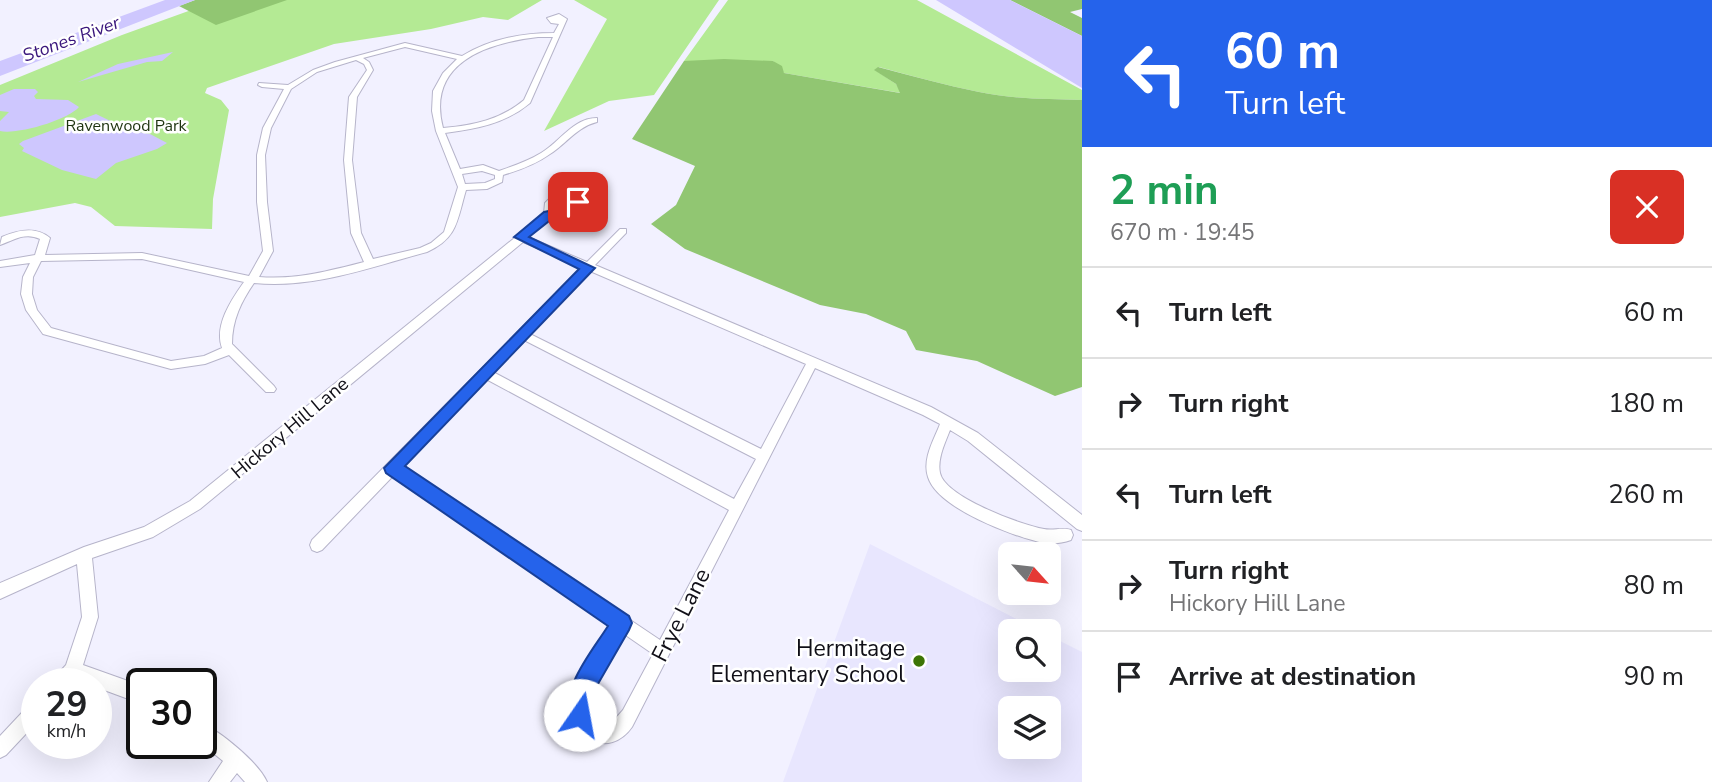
<!DOCTYPE html>
<meta charset="utf-8">
<style>
:root{--surface:#fff;--page:#f6f6f6;--text:#202124;--muted:#757577;--line:#e0e0e0}
body{margin:0;font-family:"Nunito Sans",sans-serif;background:var(--page);color:var(--text);height:100vh;display:flex;flex-direction:column;font-size:26px;white-space:nowrap}
*{box-sizing:border-box;margin:0}
p{font-size:23px;color:var(--muted)}
.icon{flex:none;width:38px;height:38px;fill:none;stroke:currentColor;stroke-width:2;stroke-linecap:round;stroke-linejoin:round}
.map{position:relative;flex:1;overflow:hidden}
.details{display:flex;flex-direction:column;background:var(--surface);width:630px}
.details>*{flex:none}
.top-card{background:#2563eb;color:#fff;overflow:hidden}
.needle{width:46px;rotate:117deg}
.controls{position:absolute;left:998px;top:542px;display:grid;gap:14px}
.controls a{display:grid;place-items:center;width:63px;height:63px;border-radius:10px;background:var(--surface);box-shadow:0 7px 28px #0002;font-size:35px}
.speed{position:absolute;left:21px;top:668px;display:flex;gap:14px;font-size:35px;font-weight:700;text-align:center}
.speed>*{display:grid;place-content:center;width:91px;height:91px;border-radius:50%;background:var(--surface);box-shadow:0 7px 28px #0002;line-height:1}
.speed small{font-size:18px;font-weight:400}
.speed .limit{border:4px solid #111;border-radius:10px;background:#fff;color:#111}
.pin{position:absolute;display:grid;place-items:center;width:60px;height:60px;color:#fff;margin:-30px;border-radius:14px;box-shadow:0 4px 10px #0006}
.me{position:absolute;width:77px;margin:-38px;rotate:12deg;stroke-linejoin:round;filter:drop-shadow(0 0 5px #0008)}
.turn{display:flex;align-items:center;gap:24px;height:147px;padding:0 28px;font-size:32px}
.turn .icon{width:91px;height:91px;stroke-width:2.5}
.turn b{display:block;font-size:49px;line-height:60px}
.round{display:grid;place-items:center;flex:none;width:74px;height:74px;border-radius:10px;background:var(--page)}
.overview{display:flex;align-items:center;justify-content:space-between;height:119px;padding:0 28px}
h1{font-size:42px;font-weight:700;line-height:52px;color:#1e9e55}
ul{padding:0;list-style:none}
li{display:flex;align-items:center;gap:21px;height:91px;padding:0 28px;border-top:2px solid var(--line)}
li div{flex:1}
li b{display:block;font-size:26px}
li em{font-style:normal}
main{display:flex;flex:1;min-height:0}
.map>svg:first-child{display:block}
</style>
<main>
<div class="map">
<svg width="1082" height="782" viewBox="0 0 1082 782">
<rect width="100%" height="100%" fill="#f2f1ff"/>
<path fill="#e8e6fe" fill-rule="evenodd" d="M 870,544 L 1042,632 L 1010,632 L 1010,670 L 1048,670 L 1048,635 L 1082,652 L 1082,782 L 783,782 ZM 1010,709 L 1048,709 L 1048,747 L 1010,747 Z"/>
<path fill="#b4ea94" d="M 219,0 L 542,0 L 508,20 L 483,17 L 431,29 L 334,44 L 207,88 L 205,93 L 221,100 L 229,110 L 213,199 L 212,229 L 115,226 L 91,207 L 75,203 L 0,217 L 0,85 L 122,35 Z
M 574,0 L 719,0 L 654,95 L 609,101 L 544,131 L 607,19 Z
M 728,0 L 917,0 L 1082,90 L 1082,100 C 1048,99 1012,99 979,92 C 945,85 912,76 879,67 L 875,70 L 896,84 L 901,93 L 784,73 L 773,61 L 684,61 Z"/>
<path fill="#91c672" d="M 195,0 L 287,0 L 216,25 L 179,6 Z
M 1010,0 L 1082,0 L 1082,9 L 1070,12 L 1082,18 L 1082,36 Z
M 724,59 L 773,61 L 782,66 L 784,73 L 900,93 L 896,84 L 874,70 L 878,67 C 912,76 945,85 979,92 C 1012,99 1048,99 1082,100 L 1082,387 L 1055,396 L 977,361 L 916,350 L 906,331 L 866,314 L 820,305 L 685,249 L 651,224 L 676,205 L 695,166 L 632,139 L 684,61 Z"/>
<path fill="#cec7fe" d="M 165,0 L 195,0 L 0,76 L 0,61 Z
M 936,0 L 1010,0 L 1082,36 L 1082,88 Z
M 173,52 L 162,61 L 147,62 L 78,82 L 118,64 Z
M 14,89 L 35,89 L 38,92 L 34,96 L 36,99 L 68,100 L 79,107 C 68,120 17,135 0,131 L 0,121 L 9,112 L 0,111 L 0,95 Z
M 96,114 L 129,130 L 150,134 L 167,143 L 157,149 L 116,163 L 96,179 L 62,170 L 22,151 L 24,148 L 19,144 L 23,141 Z"/>
<g fill="none" stroke-linecap="round" stroke-linejoin="round">
<defs>
<path id="minor" d="M 559,14 L 567,19 L 530,103 C 505,124 476,129 445,133 L 460,169 L 483,165 L 499,171 C 513,166 528,161 541,153 C 560,142 573,118 597,118 L 597,122 C 577,127 567,143 550,154 C 536,164 520,170 503,175 L 502,182 L 487,189 L 466,190 C 457,220 458,238 427,252 C 371,267 313,289 254,283 C 241,302 232,320 232,344 L 274,386 L 276,389 L 274,392 L 266,392 L 229,355 L 205,364 L 171,369 L 43,334 L 26,310 L 21,294 L 23,277 L 30,263 L 0,267 L 0,261 L 35,255 L 40,239 C 25,232 14,240 0,245 L 2,237 C 18,230 36,226 50,238 L 45,255 L 142,253 L 249,276 L 263,251 L 257,202 L 257,155 L 263,128 L 284,89 L 262,87 L 258,85 L 259,83 L 288,85 L 313,70 L 335,62 L 405,43 L 462,56 C 490,39 522,33 554,33 L 559,24 L 551,23 L 547,18 ZM 538,37 L 553,37 L 524,100 C 500,120 474,125 443,128 C 426,63 486,43 538,37 ZM 405,47 L 457,59 L 443,73 L 433,91 L 432,111 L 436,131 L 458,187 L 444,232 L 431,243 L 420,248 L 373,259 L 361,233 L 352,160 L 357,97 L 373,70 L 369,62 L 363,58 ZM 356,60 L 364,64 L 367,70 L 349,97 L 344,160 L 351,233 L 364,262 C 329,271 296,280 259,277 L 273,251 L 267,202 L 265,155 L 271,128 L 291,89 L 317,72 ZM 482,171 L 495,175 L 495,179 L 485,183 L 465,184 L 462,174 ZM 142,259 L 244,282 C 231,300 214,326 222,348 L 204,356 L 171,361 L 51,328 L 37,310 L 32,294 L 33,277 L 41,261 Z
M 571,189 L 583,195 C 578,213 565,209 551,218 C 543,223 536,231 528,237 L 587,262 L 620,229 L 626,229 L 626,233 L 595,265 L 931,407 L 978,433 L 1082,515 L 1082,531 L 1077,529 L 968,441 L 950,430 C 945,443 937,459 940,473 C 945,497 1021,525 1044,529 C 1053,531 1062,527 1071,530 L 1073,535 L 1071,540 C 1063,543 1053,544 1044,543 C 1014,537 937,508 928,477 C 922,459 934,440 940,424 L 923,415 L 815,368 L 632,727 C 609,760 569,738 570,702 C 571,679 598,645 611,625 L 393,476 L 322,550 L 317,552 L 312,550 L 310,545 L 312,540 L 582,267 L 523,242 L 200,509 L 153,537 L 92,558 L 98,617 L 83,665 L 142,686 L 142,704 L 96,687 L 96,684 L 89,684 L 76,679 L 71,684 L 52,684 L 54,678 L 66,665 L 82,617 L 77,564 L 0,599 L 0,583 L 84,547 L 144,527 L 190,501 L 544,214 L 545,203 C 552,195 560,190 571,189 ZM 571,194 L 574,196 L 572,202 L 554,210 L 555,204 L 563,197 ZM 590,271 L 806,364 L 761,449 L 530,334 ZM 524,340 L 756,459 L 734,499 L 493,372 ZM 486,379 L 729,510 L 660,640 L 402,467 ZM 624,634 L 653,654 L 623,710 L 609,726 C 602,727 599,725 594,720 C 575,697 611,655 624,634 Z
M 37,700 L 37,722 L 6,755 L 0,758 L 0,736 L 31,703 Z
M 201,723 C 220,731 259,763 267,782 L 245,782 L 237,773 L 230,782 L 209,782 L 223,761 L 201,743 Z"/>
</defs>
<use href="#minor" stroke="#b6b4ca" stroke-width="2"/>
<use href="#minor" fill="#fff" fill-rule="evenodd"/>
</g>
<path fill="#2563eb" stroke="#184099" stroke-width="2" d="M 573,199 L 584,202 L 571,213 L 553,218 L 529,237 L 595,268 L 405,466 L 629,616 L 632,623 L 629,630 L 591,696 L 591,715 L 588,723 L 580,726 L 572,723 C 558,690 591,653 608,626 L 386,473 L 384,468 L 579,269 L 514,237 L 544,212 L 563,208 Z"/>
<circle fill="#3d7505" stroke="#fff" stroke-width="2.5" cx="919" cy="661" r="7"/>
<g text-anchor="middle" dominant-baseline="central" stroke-width="5" stroke-linejoin="round" paint-order="stroke">
<g font-size="16" fill="#1e3310" stroke="#fff">
<text x="126" y="126">Ravenwood Park</text>
</g>
<g font-size="18" font-style="italic" fill="#3a167c" stroke="#fff">
<text transform="translate(71 39) rotate(-20)">Stones River</text>
</g>
<g font-size="19" fill="#100f17" stroke="#fff">
<text transform="translate(290 428) rotate(-40)">Hickory Hill Lane</text>
</g>
<g font-size="23" fill="#100f17" stroke="#fff">
<text transform="translate(681 615) rotate(-63)">Frye Lane</text>
</g>
<g font-size="23" fill="#100f17" stroke="#fff" text-anchor="end">
<text x="905" y="648">Hermitage<tspan x="905" dy="26">Elementary School</tspan></text>
</g>
</g>
</svg>
<div class="controls">
<a><svg class="needle" viewBox="-14 -14 28 28"><path d="M0-13l5 13h-10z" fill="#e53935"/><path d="M0 13l5-13h-10z" fill="#757577"/></svg></a>
<a><svg class="icon" aria-label="search" viewBox="0 0 24 24"><circle cx="10" cy="10" r="6"/><path d="M15 15l6 6"/></svg></a>
<a><svg class="icon" aria-label="layers" viewBox="0 0 24 24"><path d="M12 4l9 5-9 5-9-5zM3 14l9 5 9-5"/></svg></a>
</div>
<div class="speed"><div>29<small>km/h</small></div><div class="limit">30</div></div>
<div class="pin" style="left:578px;top:202px;background:#d93025"><svg class="icon" aria-label="arrive" viewBox="0 0 24 24"><path d="M6 21V4h12l-3 4 3 4H6"/></svg></div>
<svg class="me" style="left:580px;top:715px" viewBox="-20 -20 40 40"><circle r="19" fill="#fff"/><path d="M0-13L10 11 0 6-10 11z" fill="#2563eb"/></svg>
</div>
<section class="details">
<div class="top-card">
<div class="turn"><svg class="icon" aria-label="left" viewBox="0 0 24 24"><path d="M17 20v-9H6M10 6l-5 5 5 5"/></svg><div><b>60 m</b>Turn left</div></div>
</div>
<div class="overview"><div><h1>2 min</h1><p>670 m · 19:45</p></div><a class="round" style="background:#d93025;color:#fff"><svg class="icon" aria-label="close" viewBox="0 0 24 24"><path d="M6 6l12 12M18 6L6 18"/></svg></a></div>
<ul>
<li><svg class="icon" aria-label="left" viewBox="0 0 24 24"><path d="M17 20v-9H6M10 6l-5 5 5 5"/></svg><div><b>Turn left</b></div><em>60 m</em></li>
<li><svg class="icon" aria-label="right" viewBox="0 0 24 24"><path d="M7 20v-9h11M14 6l5 5-5 5"/></svg><div><b>Turn right</b></div><em>180 m</em></li>
<li><svg class="icon" aria-label="left" viewBox="0 0 24 24"><path d="M17 20v-9H6M10 6l-5 5 5 5"/></svg><div><b>Turn left</b></div><em>260 m</em></li>
<li><svg class="icon" aria-label="right" viewBox="0 0 24 24"><path d="M7 20v-9h11M14 6l5 5-5 5"/></svg><div><b>Turn right</b><p>Hickory Hill Lane</p></div><em>80 m</em></li>
<li><svg class="icon" aria-label="arrive" viewBox="0 0 24 24"><path d="M6 21V4h12l-3 4 3 4H6"/></svg><div><b>Arrive at destination</b></div><em>90 m</em></li>
</ul>
</section>
</main>
